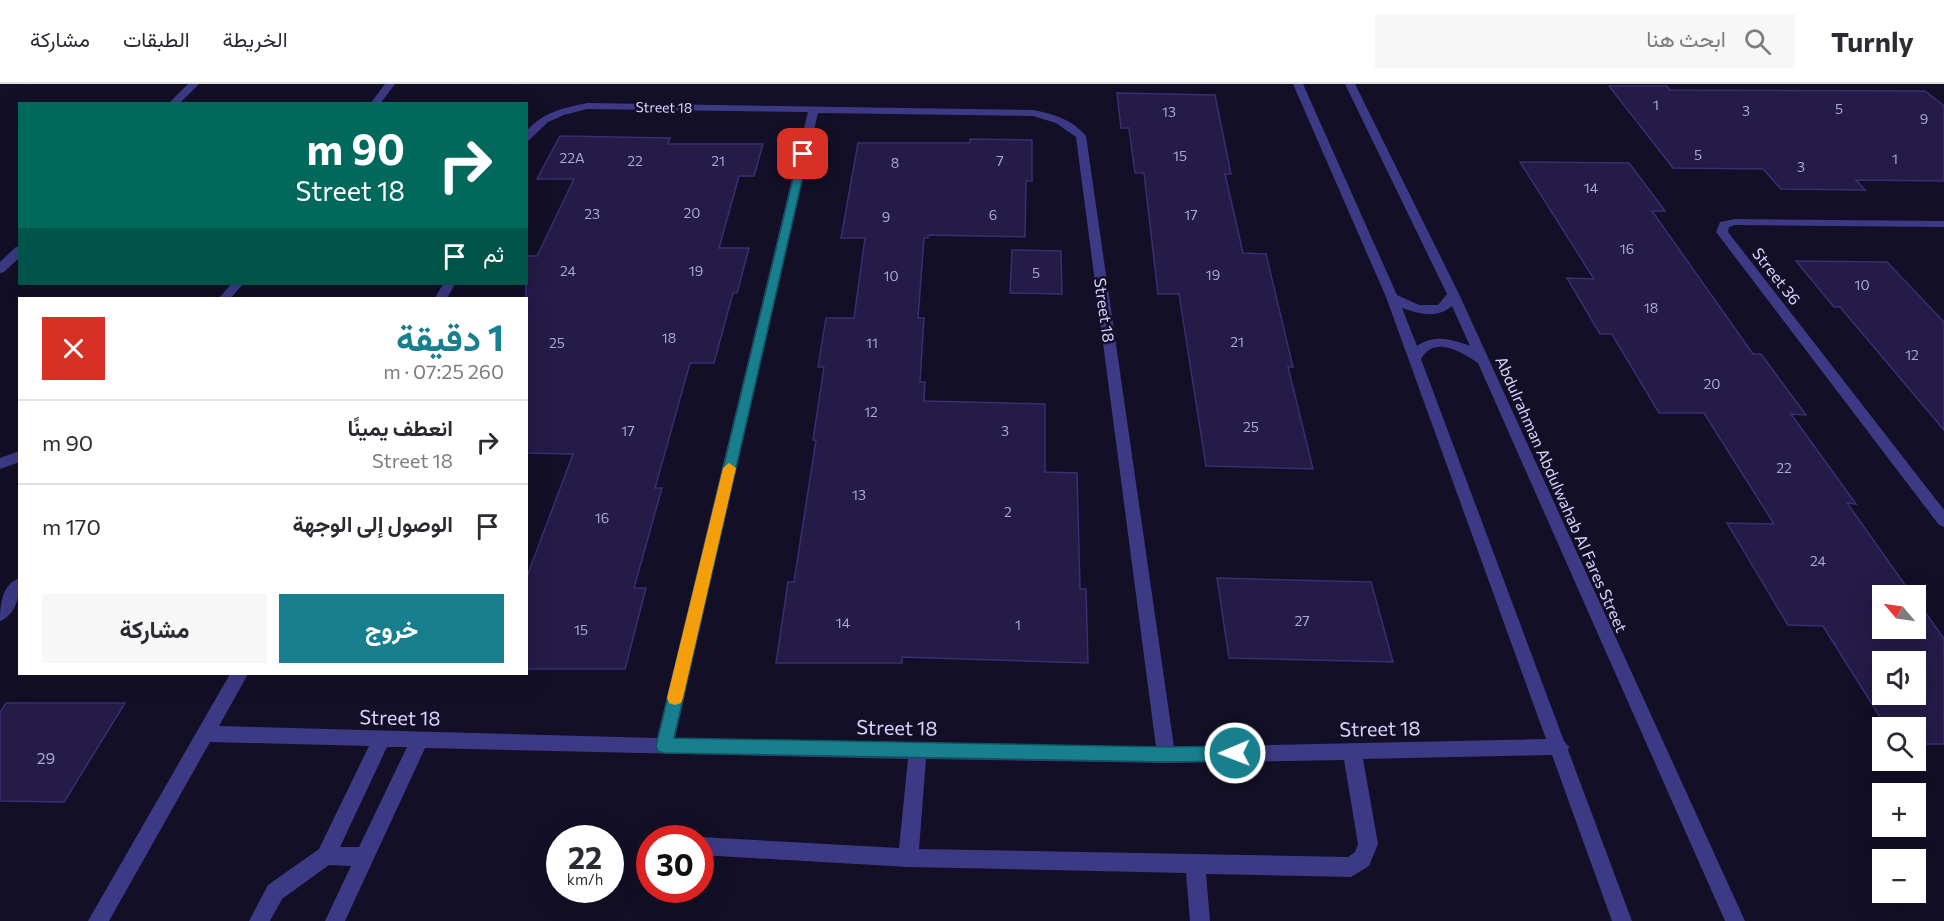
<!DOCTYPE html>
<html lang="ar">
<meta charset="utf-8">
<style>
:root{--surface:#fff;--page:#f7f7f7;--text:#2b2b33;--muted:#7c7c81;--line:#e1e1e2;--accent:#187f8f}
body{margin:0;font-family:Commissioner,Vazirmatn,sans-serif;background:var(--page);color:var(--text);direction:rtl;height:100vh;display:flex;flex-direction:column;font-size:22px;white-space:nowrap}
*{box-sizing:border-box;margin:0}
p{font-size:20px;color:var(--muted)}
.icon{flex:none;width:33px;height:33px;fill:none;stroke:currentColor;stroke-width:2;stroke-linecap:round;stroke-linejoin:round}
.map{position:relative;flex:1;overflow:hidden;direction:ltr}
.details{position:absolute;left:18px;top:213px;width:510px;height:378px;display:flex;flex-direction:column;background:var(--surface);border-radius:0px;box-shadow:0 6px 24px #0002;direction:rtl}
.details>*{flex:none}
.top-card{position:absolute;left:18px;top:18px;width:510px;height:183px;border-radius:0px;box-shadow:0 6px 24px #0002;direction:rtl;background:#00695c;color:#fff;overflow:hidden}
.needle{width:39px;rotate:299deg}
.tools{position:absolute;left:1872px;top:501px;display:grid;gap:12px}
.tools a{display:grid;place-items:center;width:54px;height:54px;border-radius:0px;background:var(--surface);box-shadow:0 6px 24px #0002;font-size:30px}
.speed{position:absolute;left:546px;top:741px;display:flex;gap:12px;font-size:30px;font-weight:700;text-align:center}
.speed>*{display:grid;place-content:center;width:78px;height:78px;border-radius:50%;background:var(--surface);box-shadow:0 6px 24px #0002;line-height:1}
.speed small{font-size:15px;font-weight:400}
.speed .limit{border:9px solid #d22;background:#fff;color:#111}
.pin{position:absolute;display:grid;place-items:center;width:51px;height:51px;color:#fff;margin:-26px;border-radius:12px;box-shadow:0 3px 9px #0006}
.me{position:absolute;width:66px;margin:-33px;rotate:269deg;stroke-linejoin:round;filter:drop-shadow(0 0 4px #0008)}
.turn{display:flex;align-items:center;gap:21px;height:126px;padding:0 24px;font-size:27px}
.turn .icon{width:78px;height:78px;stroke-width:2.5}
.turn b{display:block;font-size:42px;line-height:51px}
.then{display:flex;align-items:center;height:57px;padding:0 24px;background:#0003;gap:12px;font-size:22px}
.round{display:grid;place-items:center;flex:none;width:63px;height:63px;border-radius:0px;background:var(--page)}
.summary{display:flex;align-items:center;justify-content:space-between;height:102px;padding:0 24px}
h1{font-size:36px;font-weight:700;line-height:45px;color:var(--accent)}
.primary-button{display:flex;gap:12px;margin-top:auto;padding:12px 24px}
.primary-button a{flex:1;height:69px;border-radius:0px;background:var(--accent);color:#fff;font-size:24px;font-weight:700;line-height:69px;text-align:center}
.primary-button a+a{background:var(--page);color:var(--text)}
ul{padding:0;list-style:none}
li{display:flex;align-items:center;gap:18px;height:84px;padding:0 24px;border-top:2px solid var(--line)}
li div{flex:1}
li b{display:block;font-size:22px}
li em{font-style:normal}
header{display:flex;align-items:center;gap:36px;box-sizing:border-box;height:84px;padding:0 30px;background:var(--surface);border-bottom:2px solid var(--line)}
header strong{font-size:28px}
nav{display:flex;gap:33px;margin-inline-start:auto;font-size:21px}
.search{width:420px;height:54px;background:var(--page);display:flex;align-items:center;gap:15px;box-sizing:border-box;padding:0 21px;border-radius:0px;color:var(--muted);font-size:22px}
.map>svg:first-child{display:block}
</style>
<header>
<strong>Turnly</strong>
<div class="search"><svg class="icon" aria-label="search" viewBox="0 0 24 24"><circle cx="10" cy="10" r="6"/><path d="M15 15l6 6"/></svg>ابحث هنا</div>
<nav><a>الخريطة</a><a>الطبقات</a><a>مشاركة</a></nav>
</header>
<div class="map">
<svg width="1944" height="837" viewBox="0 0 1944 837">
<rect width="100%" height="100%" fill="#130f26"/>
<path fill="#241b47" stroke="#3b2d73" stroke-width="1.5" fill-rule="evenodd" d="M 1609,2 L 1667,2 L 1670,6 L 1925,7 L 1944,22 L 1944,97 L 1856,96 L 1865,106 L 1781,105 L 1763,85 L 1673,84 Z
M 1117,9 L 1215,11 L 1231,90 L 1225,90 L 1243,169 L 1266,170 L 1293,283 L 1288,283 L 1313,385 L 1206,382 L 1179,210 L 1158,210 L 1144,89 L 1135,89 L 1129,44 L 1121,44 Z
M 560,52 L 670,54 L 668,60 L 763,60 L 754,92 L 739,92 L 719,164 L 749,164 L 737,209 L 733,209 L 714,279 L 690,279 L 655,404 L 662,404 L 634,504 L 646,504 L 625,585 L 526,585 L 526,495 L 573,370 L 526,369 L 526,172 L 537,172 L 574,95 L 537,95 Z
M 970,55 L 1032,56 L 1032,97 L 1026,97 L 1025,153 L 928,151 L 928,154 L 924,154 L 918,234 L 924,234 L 920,298 L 925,298 L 924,317 L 1045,320 L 1045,388 L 1077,389 L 1080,505 L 1086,505 L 1088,579 L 902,573 L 902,579 L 776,579 L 788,498 L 794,498 L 816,356 L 813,356 L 824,283 L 818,283 L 826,234 L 854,234 L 865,154 L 841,154 L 858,59 L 970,59 Z
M 1520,78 L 1629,79 L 1665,127 L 1652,127 L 1753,270 L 1761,270 L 1806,331 L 1791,330 L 1856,420 L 1847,419 L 1913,512 L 1882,512 L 1882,544 L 1916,544 L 1916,515 L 1944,555 L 1944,660 L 1916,660 L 1916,644 L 1887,644 L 1823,542 L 1788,541 L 1727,439 L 1774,440 L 1704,329 L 1659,329 L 1612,250 L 1600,250 L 1567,194 L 1594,195 ZM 1882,578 L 1916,578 L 1916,610 L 1882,610 Z
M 1012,166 L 1061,167 L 1062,210 L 1010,209 Z
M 1796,177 L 1887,178 L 1944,238 L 1944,346 L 1840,223 L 1834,223 Z
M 1217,494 L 1371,498 L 1393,578 L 1229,574 Z
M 6,619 L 125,619 L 64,718 L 0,717 L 0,628 Z"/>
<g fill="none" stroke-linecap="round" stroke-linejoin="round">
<path fill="#3d3a85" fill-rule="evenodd" d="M 188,0 L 199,0 L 179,20 L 168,20 Z
M 385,0 L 395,0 L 380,20 L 370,20 Z
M 1293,0 L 1303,0 L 1397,211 L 1419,221 L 1438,221 L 1447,210 L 1345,0 L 1355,0 L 1459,210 L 1745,837 L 1725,837 L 1478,279 C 1461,268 1435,251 1421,275 L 1564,657 L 1569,663 L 1568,666 L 1632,837 L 1612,837 L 1552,671 L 1363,675 L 1378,760 L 1369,782 L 1351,793 L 1206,790 L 1210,837 L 1190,837 L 1186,789 L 908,783 L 700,771 L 700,754 L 696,754 L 700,753 L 899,764 L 908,675 L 425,664 L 345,837 L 325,837 L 351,782 L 329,781 L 282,815 L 270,837 L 249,837 L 268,801 L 319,765 L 369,662 L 210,658 L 109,837 L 88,837 L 230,590 L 248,590 L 219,642 L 657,654 L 808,28 L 587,25 L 564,31 L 548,38 L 526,59 L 526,48 C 542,28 564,24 587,19 L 1033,26 C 1053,30 1072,35 1086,52 L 1174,663 L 1546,655 L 1386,213 ZM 818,29 L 1033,32 L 1056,39 L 1076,53 L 1156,663 L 675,654 ZM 1452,222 L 1470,262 C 1452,255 1433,250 1417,262 L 1402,224 C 1419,230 1437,235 1452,222 ZM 387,663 L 407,663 L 359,763 L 340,763 ZM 926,675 L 1166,679 L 1344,676 L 1358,760 L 1355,768 L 1348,773 L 919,765 Z
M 1735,135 L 1944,137 L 1944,143 L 1735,141 L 1729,143 L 1728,148 L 1944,426 L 1944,443 L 1939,441 L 1716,148 L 1720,138 Z
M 16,163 L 20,163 L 20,173 L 4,188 L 0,189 L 0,178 Z
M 231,200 L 243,200 L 231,214 L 219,214 Z
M 443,200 L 455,200 L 447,214 L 435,214 Z
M 20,367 L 20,378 L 0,385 L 0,374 Z
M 20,494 C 20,509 17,531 0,537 C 0,522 2,499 20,494 Z"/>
</g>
<path fill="#187f8f" stroke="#10535d" stroke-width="1.5" d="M 803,67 L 808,70 L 674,654 L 1166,663 L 1235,662 L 1241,664 L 1244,669 L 1241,674 L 1235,677 L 1166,678 L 664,669 L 658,667 L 656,662 L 799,70 Z"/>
<path fill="#f59e0b" d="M 729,379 L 736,384 L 683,614 L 681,619 L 675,621 L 669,619 L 667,614 L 723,384 Z"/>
<g text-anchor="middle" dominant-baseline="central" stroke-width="5" stroke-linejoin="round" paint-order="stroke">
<g font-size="14" fill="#aca6d1">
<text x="1656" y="20">1</text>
<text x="1839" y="24">5</text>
<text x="1746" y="26">3</text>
<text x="1169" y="27">13</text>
<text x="1924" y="34">9</text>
<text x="1698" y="70">5</text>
<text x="1180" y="71">15</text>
<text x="572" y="73">22A</text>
<text x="1895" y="74">1</text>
<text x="635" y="76">22</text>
<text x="718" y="76">21</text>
<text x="1000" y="76">7</text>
<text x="895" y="78">8</text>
<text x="1801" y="82">3</text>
<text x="1591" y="103">14</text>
<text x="692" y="128">20</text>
<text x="592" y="129">23</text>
<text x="993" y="130">6</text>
<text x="1191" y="130">17</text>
<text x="886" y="132">9</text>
<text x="1627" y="164">16</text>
<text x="568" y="186">24</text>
<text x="696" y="186">19</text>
<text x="1036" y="188">5</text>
<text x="1213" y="190">19</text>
<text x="891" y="191">10</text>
<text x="1862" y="200">10</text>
<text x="1651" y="223">18</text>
<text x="669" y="253">18</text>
<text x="1237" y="257">21</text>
<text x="557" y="258">25</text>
<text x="872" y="258">11</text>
<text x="1912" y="270">12</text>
<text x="1712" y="299">20</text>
<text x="871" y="327">12</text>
<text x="1251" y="342">25</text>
<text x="628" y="346">17</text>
<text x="1005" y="346">3</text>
<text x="1784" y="383">22</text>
<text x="859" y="410">13</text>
<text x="1008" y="427">2</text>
<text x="602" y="433">16</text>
<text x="1818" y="476">24</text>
<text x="1302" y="536">27</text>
<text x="843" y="538">14</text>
<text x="1018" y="540">1</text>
<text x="581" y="545">15</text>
</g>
<g font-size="14" fill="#d9d4ff" stroke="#130f26">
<text transform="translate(664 23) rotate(1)">Street 18</text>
</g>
<g font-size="16" fill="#d9d4ff" stroke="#130f26">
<text transform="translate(1777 192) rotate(52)">Street 36</text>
<text transform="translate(1105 226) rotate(82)">Street 18</text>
<text transform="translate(1562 410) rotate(66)">Abdulrahman Abdulwahab Al Fares Street</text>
</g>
<g font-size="16" fill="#aca6d1">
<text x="46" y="673">29</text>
</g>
<g font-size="20" fill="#d9d4ff" stroke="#130f26">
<text transform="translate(400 633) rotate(1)">Street 18</text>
<text transform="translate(897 643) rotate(1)">Street 18</text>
<text transform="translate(1380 644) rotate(-1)">Street 18</text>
</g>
</g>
</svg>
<div class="tools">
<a><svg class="needle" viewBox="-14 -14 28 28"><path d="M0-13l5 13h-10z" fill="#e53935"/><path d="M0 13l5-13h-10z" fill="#7c7c81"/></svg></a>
<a><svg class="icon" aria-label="sound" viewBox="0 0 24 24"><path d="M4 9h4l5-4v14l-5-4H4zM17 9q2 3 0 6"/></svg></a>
<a><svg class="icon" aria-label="search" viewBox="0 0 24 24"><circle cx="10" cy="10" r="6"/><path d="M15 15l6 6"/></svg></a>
<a>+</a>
<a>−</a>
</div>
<div class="speed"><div>22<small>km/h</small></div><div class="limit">30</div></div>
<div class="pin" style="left:803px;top:70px;background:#d93025"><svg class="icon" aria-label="arrive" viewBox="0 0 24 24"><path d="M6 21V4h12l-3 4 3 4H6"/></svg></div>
<svg class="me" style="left:1235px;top:669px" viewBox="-20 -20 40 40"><circle r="17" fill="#187f8f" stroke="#fff" stroke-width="3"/><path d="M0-11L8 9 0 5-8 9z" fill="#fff"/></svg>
<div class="top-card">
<div class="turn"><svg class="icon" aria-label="right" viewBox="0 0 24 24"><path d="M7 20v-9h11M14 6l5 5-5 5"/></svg><div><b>90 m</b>Street 18</div></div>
<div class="then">ثم<svg class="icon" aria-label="arrive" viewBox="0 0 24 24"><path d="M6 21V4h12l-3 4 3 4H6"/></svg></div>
</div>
<section class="details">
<div class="summary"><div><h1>1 دقيقة</h1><p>260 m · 07:25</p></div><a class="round" style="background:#d93025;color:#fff"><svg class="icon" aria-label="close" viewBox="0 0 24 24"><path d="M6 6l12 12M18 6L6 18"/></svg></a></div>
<ul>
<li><svg class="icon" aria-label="right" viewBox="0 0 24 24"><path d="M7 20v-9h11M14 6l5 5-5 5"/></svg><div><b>انعطف يمينًا</b><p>Street 18</p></div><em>90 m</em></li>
<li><svg class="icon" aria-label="arrive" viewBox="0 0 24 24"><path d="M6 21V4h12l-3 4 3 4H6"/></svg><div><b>الوصول إلى الوجهة</b></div><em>170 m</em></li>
</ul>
<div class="primary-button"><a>خروج</a><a>مشاركة</a></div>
</section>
</div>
